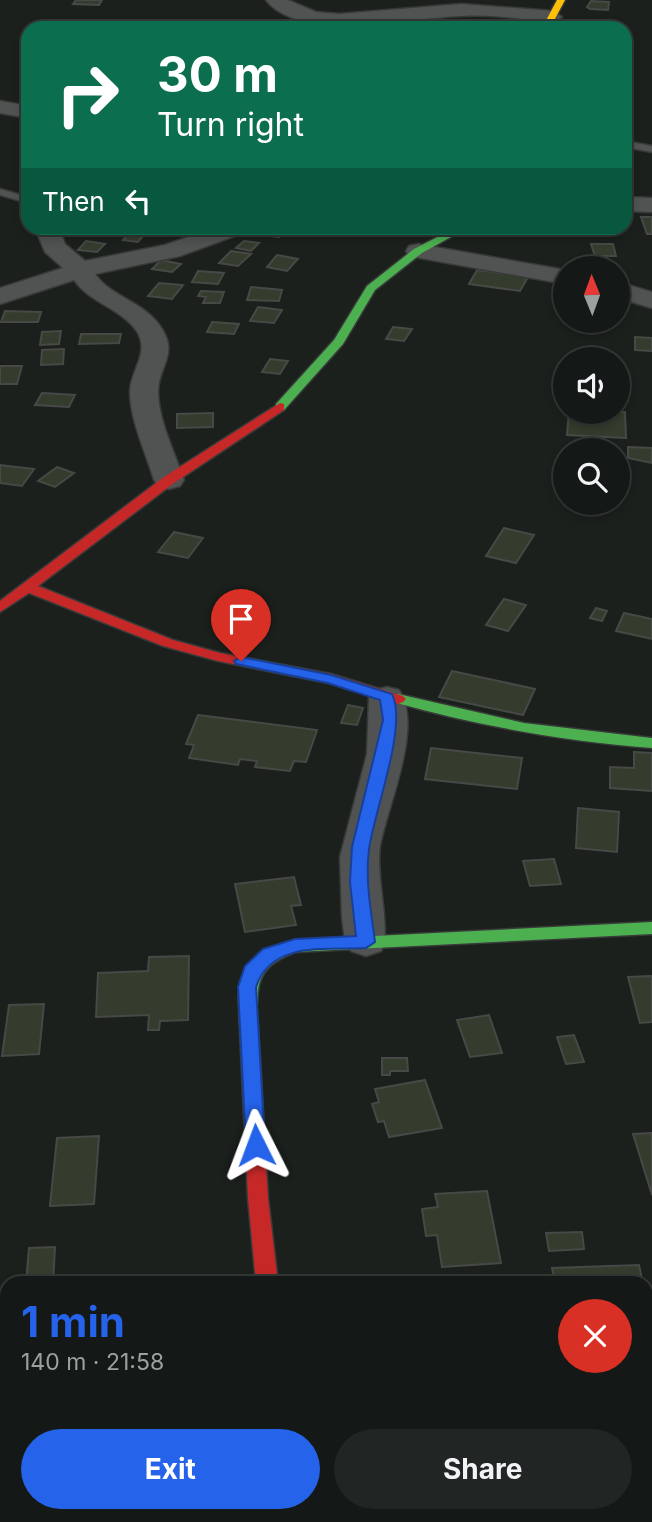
<!DOCTYPE html>
<meta charset="utf-8">
<style>
:root{--surface:#141816;--page:#212523;--text:#f1f3f6;--muted:#9da0a1;--line:#333735;--accent:#2563eb}
body{margin:0;font-family:Inter,sans-serif;background:var(--page);color:var(--text);height:100vh;display:flex;flex-direction:column;font-size:26px;white-space:nowrap}
*{box-sizing:border-box;margin:0}
p{font-size:23px;color:var(--muted)}
.icon{flex:none;width:38px;height:38px;fill:none;stroke:currentColor;stroke-width:2;stroke-linecap:round;stroke-linejoin:round}
.map{position:relative;flex:1;overflow:hidden}
.drawer{position:absolute;left:0px;top:1276px;width:653px;height:247px;display:flex;flex-direction:column;background:var(--surface);border-radius:21px 21px 0 0;box-shadow:0 4px 10px #0003,0 0 0 2px var(--line)}
.drawer>*{flex:none}
.hud{position:absolute;left:21px;top:21px;width:611px;height:214px;border-radius:21px;box-shadow:0 4px 10px #0003,0 0 0 2px var(--line);background:#0b6e4f;color:#fff;overflow:hidden}
.needle{width:46px;rotate:359deg}
.buttons{position:absolute;left:553px;top:256px;display:grid;gap:14px}
.buttons a{display:grid;place-items:center;width:77px;height:77px;border-radius:50%;background:var(--surface);box-shadow:0 4px 10px #0003,0 0 0 2px var(--line);font-size:35px}
.pin{position:absolute;display:grid;place-items:center;width:60px;height:60px;color:#fff;margin:-72px -30px;border-radius:50% 50% 50% 0;rotate:-45deg;box-shadow:0 0 7px #0007}
.pin .icon{rotate:45deg}
.me{position:absolute;width:77px;margin:-38px;rotate:357deg;stroke-linejoin:round;filter:drop-shadow(0 0 5px #0008)}
.turn{display:flex;align-items:center;gap:24px;height:147px;padding:0 21px;font-size:32px}
.turn .icon{width:91px;height:91px;stroke-width:2.5}
.turn b{display:block;font-size:49px;line-height:60px}
.then{display:flex;align-items:center;height:66px;padding:0 21px;background:#0003;gap:14px;font-size:26px}
.round{display:grid;place-items:center;flex:none;width:74px;height:74px;border-radius:37px;background:var(--page)}
.headline{display:flex;align-items:center;justify-content:space-between;height:119px;padding:0 21px}
h1{font-size:42px;font-weight:700;line-height:52px;color:var(--accent)}
.cta{display:flex;gap:14px;margin-top:auto;padding:14px 21px}
.cta a{flex:1;height:80px;border-radius:42px;background:var(--accent);color:#fff;font-size:28px;font-weight:700;line-height:80px;text-align:center}
.cta a+a{background:var(--page);color:var(--text)}
.map>svg:first-child{display:block}
</style>
<div class="map">
<svg width="652" height="1522" viewBox="0 0 652 1522">
<rect width="100%" height="100%" fill="#1b201d"/>
<path fill="#343c2d" stroke="#464946" stroke-width="2" d="M 76,0 L 102,0 L 99,5 L 73,4 Z
M 591,1 L 609,2 L 608,10 L 590,9 L 587,7 Z
M 600,20 L 618,22 L 616,28 L 598,28 Z
M 426,21 L 443,26 L 408,28 L 416,22 Z
M 641,217 L 652,217 L 652,234 L 647,234 Z
M 263,228 L 283,228 L 279,237 L 260,235 Z
M 132,230 L 147,231 L 138,242 L 123,240 Z
M 86,241 L 105,244 L 97,252 L 78,250 Z
M 244,241 L 259,243 L 251,251 L 236,248 Z
M 591,244 L 613,244 L 616,256 L 595,256 Z
M 231,251 L 251,254 L 238,266 L 219,263 Z
M 277,255 L 298,259 L 287,271 L 267,267 Z
M 161,260 L 181,264 L 172,272 L 152,269 Z
M 477,270 L 528,277 L 520,291 L 469,284 Z
M 198,271 L 224,273 L 218,284 L 192,282 Z
M 159,283 L 183,285 L 172,299 L 148,296 Z
M 251,287 L 282,290 L 279,301 L 247,300 Z
M 201,291 L 224,292 L 220,303 L 203,303 L 206,297 L 198,296 Z
M 258,307 L 282,310 L 274,323 L 250,321 Z
M 5,311 L 41,312 L 38,322 L 1,322 Z
M 212,322 L 239,324 L 234,334 L 207,332 Z
M 393,327 L 412,329 L 404,341 L 386,339 Z
M 61,331 L 59,344 L 40,345 L 42,332 Z
M 81,334 L 121,334 L 119,343 L 79,344 Z
M 635,337 L 652,338 L 652,351 L 635,350 Z
M 64,349 L 63,364 L 41,365 L 42,350 Z
M 270,359 L 288,361 L 280,374 L 262,372 Z
M 0,366 L 22,366 L 17,384 L 0,384 Z
M 42,393 L 75,395 L 69,407 L 35,405 Z
M 569,411 L 625,412 L 626,438 L 567,435 Z
M 213,413 L 213,427 L 177,428 L 177,414 Z
M 628,447 L 652,448 L 652,463 L 628,458 Z
M 0,465 L 34,469 L 22,486 L 0,483 Z
M 57,467 L 74,473 L 55,487 L 38,481 Z
M 504,528 L 534,535 L 516,563 L 486,556 Z
M 174,532 L 203,538 L 188,558 L 158,552 Z
M 504,599 L 526,605 L 508,631 L 486,625 Z
M 596,608 L 607,611 L 602,621 L 590,618 Z
M 624,613 L 652,619 L 652,639 L 616,631 Z
M 452,671 L 535,689 L 523,715 L 439,697 Z
M 348,705 L 363,708 L 357,725 L 341,723 Z
M 198,715 L 317,730 L 306,762 L 294,761 L 290,771 L 255,767 L 257,761 L 240,759 L 238,765 L 189,758 L 194,745 L 186,744 Z
M 431,748 L 522,758 L 517,789 L 425,779 Z
M 634,752 L 652,753 L 652,791 L 610,788 L 610,767 L 634,768 Z
M 578,808 L 619,812 L 617,852 L 576,848 Z
M 554,859 L 561,884 L 530,886 L 523,861 Z
M 294,877 L 301,905 L 291,906 L 296,925 L 245,932 L 235,884 Z
M 189,956 L 188,1020 L 160,1021 L 159,1030 L 148,1030 L 149,1015 L 96,1017 L 98,973 L 148,971 L 149,957 Z
M 652,976 L 652,1022 L 640,1023 L 628,977 Z
M 44,1004 L 39,1054 L 2,1056 L 9,1005 Z
M 489,1015 L 502,1053 L 470,1057 L 457,1020 Z
M 574,1035 L 584,1062 L 566,1064 L 557,1037 Z
M 382,1058 L 407,1058 L 408,1071 L 390,1071 L 390,1075 L 382,1075 Z
M 425,1080 L 442,1128 L 389,1137 L 384,1121 L 378,1122 L 372,1104 L 379,1102 L 375,1089 Z
M 652,1133 L 652,1195 L 633,1134 Z
M 99,1136 L 94,1204 L 50,1206 L 57,1138 Z
M 487,1191 L 501,1263 L 442,1267 L 437,1235 L 426,1236 L 422,1209 L 438,1207 L 435,1194 Z
M 582,1232 L 584,1249 L 549,1251 L 546,1233 Z
M 55,1247 L 53,1283 L 26,1283 L 29,1248 Z
M 639,1265 L 643,1283 L 555,1283 L 552,1268 Z
M 7,1513 L 74,1516 L 73,1522 L 6,1522 Z"/>
<g fill="none" stroke-linecap="round" stroke-linejoin="round">
<defs>
<path id="lane" d="M 625,141 L 652,146 L 652,152 L 625,147 Z
M 0,189 L 28,197 L 28,203 L 0,195 Z"/>
<path id="street" d="M 266,0 L 288,0 L 316,12 L 339,14 L 461,4 L 553,11 L 562,17 L 553,23 C 523,19 493,14 462,16 C 414,17 300,44 266,0 Z
M 0,101 L 28,106 L 28,118 L 0,113 Z
M 625,197 L 652,198 L 652,212 L 625,211 Z
M 35,228 L 59,228 L 65,244 L 85,261 L 165,245 L 214,228 L 247,228 L 243,233 L 180,256 L 95,274 C 112,298 146,302 162,329 C 178,355 159,365 158,391 C 158,420 175,453 184,480 L 180,486 L 169,489 L 158,486 L 154,480 C 146,453 130,420 130,391 C 131,369 151,352 136,330 C 120,308 90,303 74,280 L 0,304 L 0,288 L 63,268 L 45,252 Z
M 418,244 L 565,270 L 565,284 L 409,256 L 406,251 L 409,246 Z
M 618,282 L 652,292 L 652,308 L 618,298 Z
M 387,687 L 399,690 C 424,726 387,807 380,846 C 375,876 392,932 381,951 L 366,956 L 351,951 L 345,941 L 342,917 L 340,857 L 367,754 L 369,698 L 375,690 Z
M 265,1516 L 320,1516 L 322,1522 L 266,1522 Z"/>
<path id="fast" d="M 455,228 L 467,228 L 422,253 L 375,290 L 343,344 L 284,410 L 276,410 L 276,404 L 334,340 L 367,286 L 414,249 Z
M 398,694 L 524,723 L 652,738 L 652,748 C 564,741 478,726 393,702 L 390,699 L 393,696 Z
M 652,922 L 652,934 L 295,952 C 275,960 260,969 258,992 C 257,1000 258,1007 254,1015 L 248,1017 L 242,1015 C 238,1008 238,1001 239,993 C 242,962 266,948 294,940 Z"/>
<path id="slow" d="M 557,0 L 565,0 L 550,28 L 542,28 Z"/>
<path id="jam" d="M 280,403 L 284,404 L 284,410 L 174,483 L 38,586 L 173,640 L 220,653 L 331,674 L 403,696 L 406,699 L 403,702 L 398,704 L 329,683 L 218,661 L 163,646 L 29,593 L 0,612 L 0,601 L 164,477 Z
M 248,1003 L 254,1005 L 257,1010 L 268,1198 L 278,1283 L 256,1283 L 248,1198 L 239,1010 L 242,1005 Z"/>
</defs>
<use href="#lane" stroke="#373a38" stroke-width="3"/>
<use href="#street" stroke="#373a38" stroke-width="3"/>
<use href="#fast" stroke="#373a38" stroke-width="3"/>
<use href="#slow" stroke="#373a38" stroke-width="3"/>
<use href="#jam" stroke="#373a38" stroke-width="3"/>
<use href="#lane" fill="#515352" fill-rule="evenodd"/>
<use href="#street" fill="#515352" fill-rule="evenodd"/>
<use href="#fast" fill="#4caf50" fill-rule="evenodd"/>
<use href="#slow" fill="#ffc107" fill-rule="evenodd"/>
<use href="#jam" fill="#c62828" fill-rule="evenodd"/>
</g>
<path fill="#2563eb" stroke="#184099" stroke-width="2" d="M 241,657 L 331,675 L 392,694 C 408,725 374,812 369,849 C 365,881 371,910 375,942 L 366,948 C 326,950 271,941 256,987 L 265,1145 L 263,1151 L 248,1151 L 246,1145 L 238,987 L 245,966 L 263,949 L 295,939 L 356,936 L 350,882 L 352,847 L 383,720 L 380,700 L 328,683 L 236,664 L 234,661 Z"/>
</svg>
<div class="buttons">
<a><svg class="needle" viewBox="-14 -14 28 28"><path d="M0-13l5 13h-10z" fill="#e53935"/><path d="M0 13l5-13h-10z" fill="#9da0a1"/></svg></a>
<a><svg class="icon" aria-label="sound" viewBox="0 0 24 24"><path d="M4 9h4l5-4v14l-5-4H4zM17 9q2 3 0 6"/></svg></a>
<a><svg class="icon" aria-label="search" viewBox="0 0 24 24"><circle cx="10" cy="10" r="6"/><path d="M15 15l6 6"/></svg></a>
</div>
<div class="pin" style="left:241px;top:661px;background:#d93025"><svg class="icon" aria-label="arrive" viewBox="0 0 24 24"><path d="M6 21V4h12l-3 4 3 4H6"/></svg></div>
<svg class="me" style="left:256px;top:1145px" viewBox="-20 -20 40 40"><path d="M0-17L14 15 0 8-14 15z" fill="#2563eb" stroke="#fff" stroke-width="4"/></svg>
<div class="hud">
<div class="turn"><svg class="icon" aria-label="right" viewBox="0 0 24 24"><path d="M7 20v-9h11M14 6l5 5-5 5"/></svg><div><b>30 m</b>Turn right</div></div>
<div class="then">Then<svg class="icon" aria-label="left" viewBox="0 0 24 24"><path d="M17 20v-9H6M10 6l-5 5 5 5"/></svg></div>
</div>
<section class="drawer">
<div class="headline"><div><h1>1 min</h1><p>140 m · 21:58</p></div><a class="round" style="background:#d93025;color:#fff"><svg class="icon" aria-label="close" viewBox="0 0 24 24"><path d="M6 6l12 12M18 6L6 18"/></svg></a></div>
<div class="cta"><a>Exit</a><a>Share</a></div>
</section>
</div>
